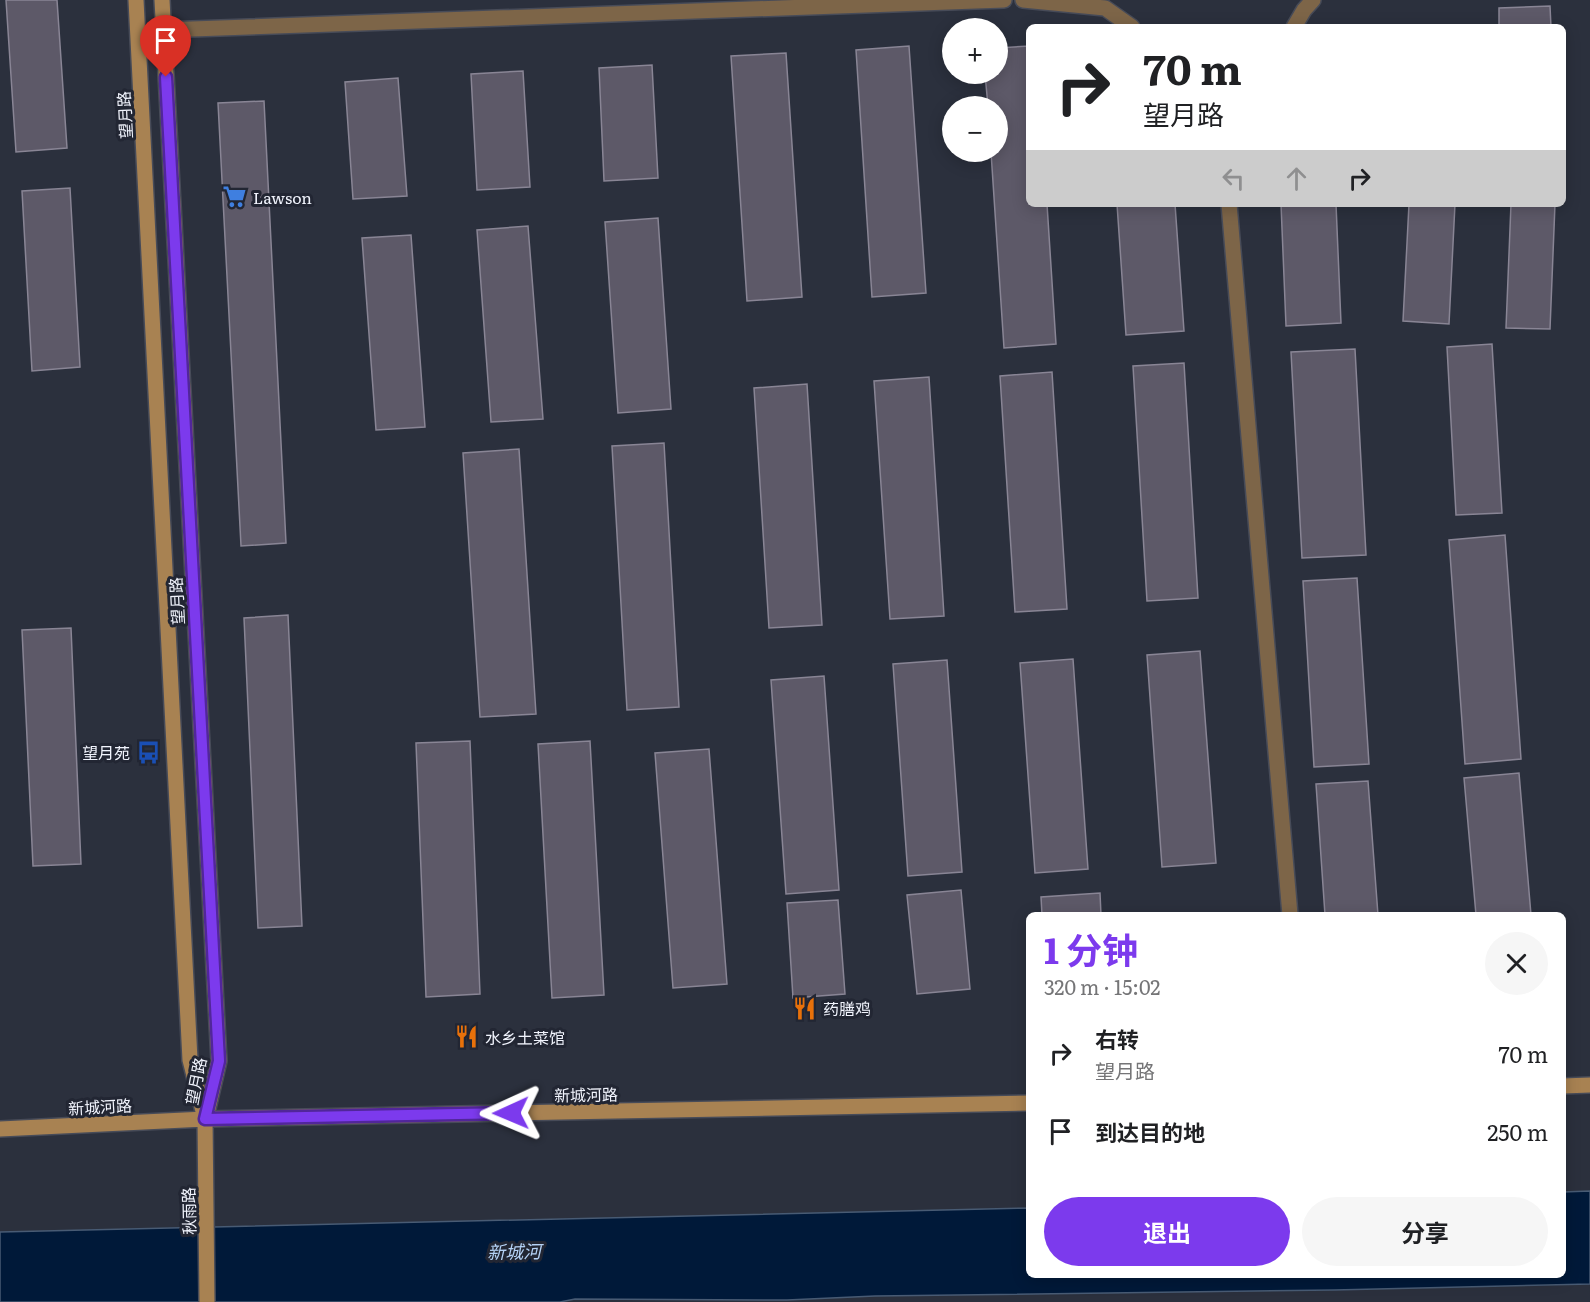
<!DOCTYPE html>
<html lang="zh">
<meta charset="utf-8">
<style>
:root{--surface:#fff;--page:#f6f6f6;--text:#202124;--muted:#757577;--accent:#7c3aed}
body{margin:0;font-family:Literata,"Noto Sans SC",serif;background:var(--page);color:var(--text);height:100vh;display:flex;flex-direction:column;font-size:22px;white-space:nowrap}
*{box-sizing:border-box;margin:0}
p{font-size:20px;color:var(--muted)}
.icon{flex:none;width:33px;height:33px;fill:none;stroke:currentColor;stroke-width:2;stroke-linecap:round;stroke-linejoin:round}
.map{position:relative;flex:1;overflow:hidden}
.panel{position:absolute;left:1026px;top:912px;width:540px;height:366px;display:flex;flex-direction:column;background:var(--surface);border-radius:9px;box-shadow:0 3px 15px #0003}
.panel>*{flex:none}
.hud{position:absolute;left:1026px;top:24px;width:540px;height:183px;border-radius:9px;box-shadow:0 3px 15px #0003;background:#fff;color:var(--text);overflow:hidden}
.controls{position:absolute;left:942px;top:18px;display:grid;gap:12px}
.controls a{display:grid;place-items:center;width:66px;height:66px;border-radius:50%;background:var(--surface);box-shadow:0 3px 15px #0003;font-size:30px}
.pin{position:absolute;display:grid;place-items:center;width:51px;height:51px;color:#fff;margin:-62px -26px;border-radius:50% 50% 50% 0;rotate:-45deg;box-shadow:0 0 6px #0007}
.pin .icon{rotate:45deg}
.me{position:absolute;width:66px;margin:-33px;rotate:269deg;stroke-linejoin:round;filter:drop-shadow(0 0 4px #0008)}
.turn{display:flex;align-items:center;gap:21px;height:126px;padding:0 18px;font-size:27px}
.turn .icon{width:78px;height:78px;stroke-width:2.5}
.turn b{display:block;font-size:42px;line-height:51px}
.lanes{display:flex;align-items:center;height:57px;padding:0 18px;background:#0003;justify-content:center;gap:30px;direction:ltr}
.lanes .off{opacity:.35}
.round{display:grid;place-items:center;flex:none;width:63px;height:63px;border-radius:32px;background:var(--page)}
.overview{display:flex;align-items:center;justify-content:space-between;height:102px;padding:0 18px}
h1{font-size:36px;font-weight:700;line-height:45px;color:var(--accent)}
.action{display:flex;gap:12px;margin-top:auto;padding:12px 18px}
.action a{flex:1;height:69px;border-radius:36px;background:var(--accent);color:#fff;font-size:24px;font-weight:700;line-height:69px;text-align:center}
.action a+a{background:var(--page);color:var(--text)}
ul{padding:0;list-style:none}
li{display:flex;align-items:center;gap:18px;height:78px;padding:0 18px}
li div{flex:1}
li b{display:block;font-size:22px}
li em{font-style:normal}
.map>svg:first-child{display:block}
</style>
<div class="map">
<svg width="1590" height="1302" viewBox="0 0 1590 1302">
<rect width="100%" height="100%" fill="#2b303d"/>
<path fill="#001939" stroke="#485b74" stroke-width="1.5" d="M 1590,1191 L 1590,1284 L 1334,1290 L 875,1296 L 787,1300 L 575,1299 L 560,1302 L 0,1302 L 0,1232 L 1029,1208 L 1029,1275 L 1563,1275 L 1563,1192 Z"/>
<path fill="#5d5968" stroke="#898595" stroke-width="1.5" d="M 6,0 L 57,0 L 67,148 L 16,152 Z
M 1550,6 L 1551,27 L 1499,27 L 1499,8 Z
M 909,46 L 926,293 L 872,297 L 856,50 Z
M 1029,46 L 1029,204 L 1047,204 L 1056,344 L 1004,348 L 991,152 L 998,152 L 998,106 L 988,106 L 985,74 L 998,74 L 998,48 Z
M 786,53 L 802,297 L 747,301 L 731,56 Z
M 652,65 L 658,178 L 604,181 L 599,68 Z
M 523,71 L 530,187 L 477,190 L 471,74 Z
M 398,78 L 407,196 L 353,199 L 345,82 Z
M 264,101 L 286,543 L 241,546 L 218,103 Z
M 70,188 L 80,367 L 32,371 L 22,191 Z
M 1117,204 L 1175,204 L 1184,331 L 1126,335 Z
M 1281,204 L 1336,204 L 1341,323 L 1286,326 Z
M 1409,204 L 1455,204 L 1449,324 L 1403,321 Z
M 1511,204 L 1555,204 L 1550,329 L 1506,328 Z
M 658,218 L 671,409 L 618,413 L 605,222 Z
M 528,226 L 543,419 L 491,422 L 477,230 Z
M 411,235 L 425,427 L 376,430 L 362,238 Z
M 1492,344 L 1502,513 L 1456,515 L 1447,347 Z
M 1355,349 L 1366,555 L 1302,558 L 1291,352 Z
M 1184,363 L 1198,598 L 1147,601 L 1133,366 Z
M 1052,372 L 1067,609 L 1015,612 L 1000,376 Z
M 929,377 L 944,616 L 890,619 L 874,381 Z
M 807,384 L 822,625 L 769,628 L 754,388 Z
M 664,443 L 679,707 L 627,710 L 612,446 Z
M 519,449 L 536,714 L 480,717 L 463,453 Z
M 1505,535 L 1521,759 L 1465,764 L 1449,540 Z
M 1357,578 L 1369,764 L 1314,767 L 1303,581 Z
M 288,615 L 302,926 L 258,928 L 244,618 Z
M 71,628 L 81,864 L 33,866 L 22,630 Z
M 1200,651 L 1216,863 L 1162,867 L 1147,655 Z
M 1073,659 L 1088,869 L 1035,873 L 1020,663 Z
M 947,660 L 962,872 L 908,876 L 893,664 Z
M 824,676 L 839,890 L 786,894 L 771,680 Z
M 470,741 L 480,994 L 426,997 L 416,743 Z
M 590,741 L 604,995 L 552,998 L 538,744 Z
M 709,749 L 727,984 L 673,988 L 655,753 Z
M 1519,773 L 1531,915 L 1476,915 L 1464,778 Z
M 1368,781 L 1378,915 L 1325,915 L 1316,784 Z
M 961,890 L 970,989 L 917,994 L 907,895 Z
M 1100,893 L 1101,915 L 1042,915 L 1041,897 Z
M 838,900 L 845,994 L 793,998 L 787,903 Z"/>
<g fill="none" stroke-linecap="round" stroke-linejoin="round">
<defs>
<path id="lane" d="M 1023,0 L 1105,8 L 1132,27
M 1294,27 L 1304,10 L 1313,0
M 163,30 L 1004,0
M 1229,204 L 1290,915"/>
<path id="secondary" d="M 136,0 L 190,1060 L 205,1119 L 207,1302
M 162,0 L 219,1061 L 206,1117
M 1563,1086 L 1590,1085
M 0,1129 L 205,1119 L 1029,1103"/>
</defs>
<use href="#lane" stroke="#474b58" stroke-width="18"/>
<use href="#secondary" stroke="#474b58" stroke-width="18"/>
<use href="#lane" stroke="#7d6548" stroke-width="15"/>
<use href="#secondary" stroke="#a88252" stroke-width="15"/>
</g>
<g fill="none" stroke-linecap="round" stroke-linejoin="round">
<defs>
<path id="route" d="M 166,77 L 219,1061 L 205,1119 L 511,1113"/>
</defs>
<use href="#route" stroke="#51269a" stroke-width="15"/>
<use href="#route" stroke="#7c3aed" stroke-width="10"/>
</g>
<defs>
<symbol id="supermarket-bare" viewBox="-9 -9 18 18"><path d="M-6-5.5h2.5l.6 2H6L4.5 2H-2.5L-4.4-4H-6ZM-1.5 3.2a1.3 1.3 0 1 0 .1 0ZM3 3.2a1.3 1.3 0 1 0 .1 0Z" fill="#3f7fe0" stroke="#222633" stroke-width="2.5" paint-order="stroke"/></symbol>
<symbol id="bus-bare" viewBox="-9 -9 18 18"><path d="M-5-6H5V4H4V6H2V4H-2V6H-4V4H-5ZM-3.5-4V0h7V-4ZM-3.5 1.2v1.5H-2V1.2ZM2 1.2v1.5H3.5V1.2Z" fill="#1a4fb4" stroke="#222633" stroke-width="2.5" paint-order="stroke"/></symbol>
<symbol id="restaurant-bare" viewBox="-9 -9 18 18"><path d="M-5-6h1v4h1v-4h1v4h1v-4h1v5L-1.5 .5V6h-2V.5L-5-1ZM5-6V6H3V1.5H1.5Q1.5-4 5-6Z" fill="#e8710a" stroke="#222633" stroke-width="2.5" paint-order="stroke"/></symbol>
</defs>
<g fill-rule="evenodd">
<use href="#supermarket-bare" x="218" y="180" width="33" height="33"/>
<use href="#bus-bare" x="132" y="736" width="33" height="33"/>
<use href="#restaurant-bare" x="788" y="992" width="33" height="33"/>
<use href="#restaurant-bare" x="450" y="1020" width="33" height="33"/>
</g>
<g text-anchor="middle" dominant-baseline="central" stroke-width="6" stroke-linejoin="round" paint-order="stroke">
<g font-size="16" fill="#f1f4fd" stroke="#222633">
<text transform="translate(124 115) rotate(-93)">望月路</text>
<text transform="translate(176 601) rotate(-93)">望月路</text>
<text transform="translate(195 1081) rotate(-79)">望月路</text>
<text transform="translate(586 1094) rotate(-1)">新城河路</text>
<text transform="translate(100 1106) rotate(-3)">新城河路</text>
<text transform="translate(188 1211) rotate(-91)">秋雨路</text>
</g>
<g font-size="16" fill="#f1f4fd" stroke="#222633" text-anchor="start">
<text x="253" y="197">Lawson</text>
<text x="130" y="752" text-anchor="end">望月苑</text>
<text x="823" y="1008">药膳鸡</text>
<text x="485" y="1037">水乡土菜馆</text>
</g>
<g font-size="18" font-style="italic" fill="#b5d2f6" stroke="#222633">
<text transform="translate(514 1251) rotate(-1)">新城河</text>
</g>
</g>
</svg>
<div class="controls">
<a>+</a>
<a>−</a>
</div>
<div class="pin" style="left:166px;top:77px;background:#d93025"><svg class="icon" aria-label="arrive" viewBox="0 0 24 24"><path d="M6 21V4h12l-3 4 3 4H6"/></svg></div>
<svg class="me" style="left:511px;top:1113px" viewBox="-20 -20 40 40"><path d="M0-17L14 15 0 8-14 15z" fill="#7c3aed" stroke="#fff" stroke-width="4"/></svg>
<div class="hud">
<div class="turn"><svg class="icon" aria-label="right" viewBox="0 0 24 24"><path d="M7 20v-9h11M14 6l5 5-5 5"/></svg><div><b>70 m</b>望月路</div></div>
<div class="lanes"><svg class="icon off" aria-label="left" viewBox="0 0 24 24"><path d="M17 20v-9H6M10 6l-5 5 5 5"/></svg><svg class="icon off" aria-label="ahead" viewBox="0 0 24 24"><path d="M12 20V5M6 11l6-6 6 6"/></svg><svg class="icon" aria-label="right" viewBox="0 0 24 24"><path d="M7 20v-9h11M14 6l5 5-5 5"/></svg></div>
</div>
<section class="panel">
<div class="overview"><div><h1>1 分钟</h1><p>320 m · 15:02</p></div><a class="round"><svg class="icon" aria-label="close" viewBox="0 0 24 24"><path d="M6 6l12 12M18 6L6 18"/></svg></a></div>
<ul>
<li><svg class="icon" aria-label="right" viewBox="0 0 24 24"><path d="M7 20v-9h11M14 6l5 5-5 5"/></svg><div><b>右转</b><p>望月路</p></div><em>70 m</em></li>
<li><svg class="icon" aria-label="arrive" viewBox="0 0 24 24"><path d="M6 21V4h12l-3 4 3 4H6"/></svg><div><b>到达目的地</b></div><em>250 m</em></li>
</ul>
<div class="action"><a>退出</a><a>分享</a></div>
</section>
</div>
